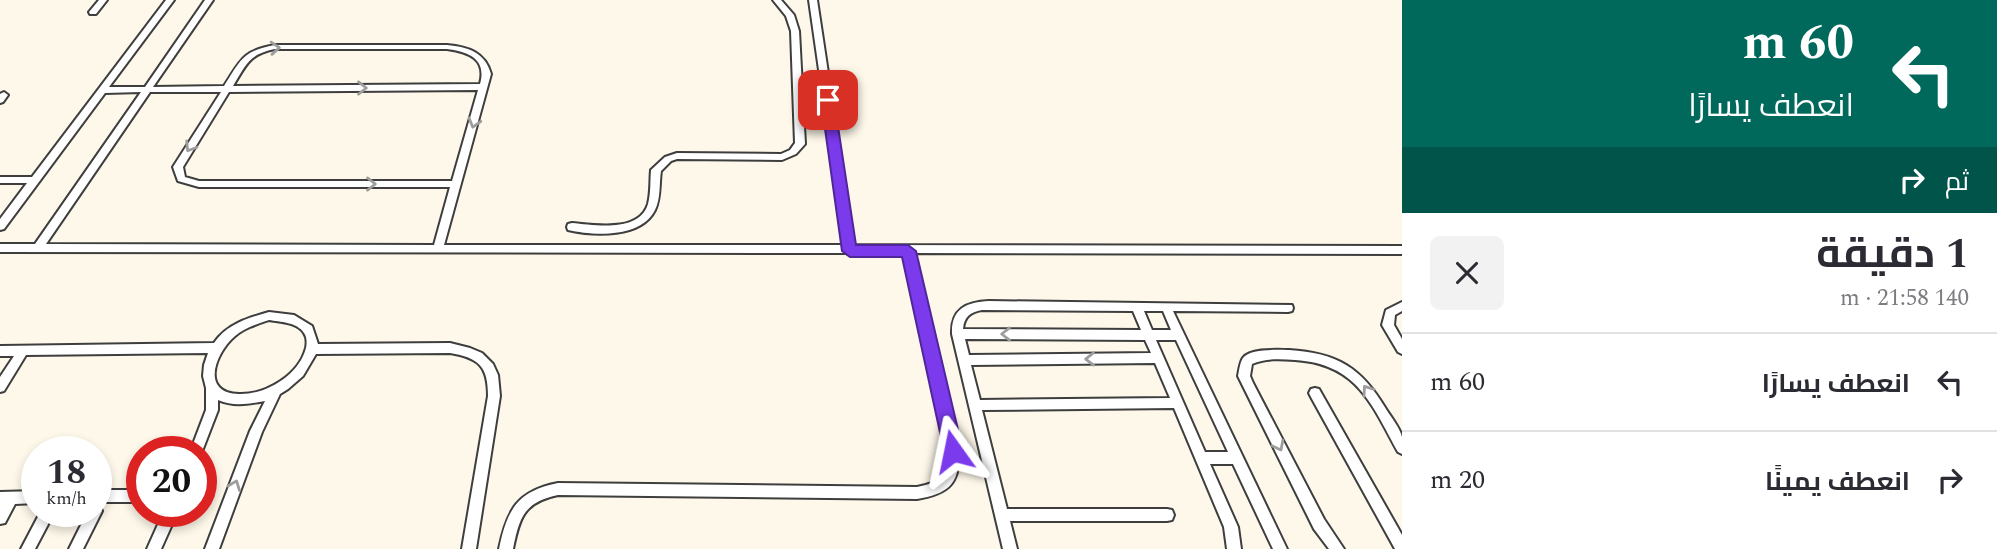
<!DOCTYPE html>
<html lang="ar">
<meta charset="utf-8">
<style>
:root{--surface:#fff;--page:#f2f2f3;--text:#2b2b33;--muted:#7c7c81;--line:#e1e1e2}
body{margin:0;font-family:Spectral,Cairo,serif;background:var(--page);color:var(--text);direction:rtl;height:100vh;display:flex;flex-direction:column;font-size:26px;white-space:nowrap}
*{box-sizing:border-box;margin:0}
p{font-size:23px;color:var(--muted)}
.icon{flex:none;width:38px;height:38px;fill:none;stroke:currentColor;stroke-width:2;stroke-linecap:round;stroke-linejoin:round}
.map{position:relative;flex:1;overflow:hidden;direction:ltr}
.details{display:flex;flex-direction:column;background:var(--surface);width:595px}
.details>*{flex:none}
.hud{background:#00695c;color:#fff;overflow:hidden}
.speed{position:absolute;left:21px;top:436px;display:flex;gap:14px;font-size:35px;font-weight:700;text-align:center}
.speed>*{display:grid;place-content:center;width:91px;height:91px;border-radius:50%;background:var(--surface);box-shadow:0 4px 10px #0003;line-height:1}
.speed small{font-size:18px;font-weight:400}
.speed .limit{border:10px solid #d22;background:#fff;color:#111}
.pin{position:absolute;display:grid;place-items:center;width:60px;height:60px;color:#fff;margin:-30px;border-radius:14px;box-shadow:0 4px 10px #0006}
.me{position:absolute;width:77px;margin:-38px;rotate:348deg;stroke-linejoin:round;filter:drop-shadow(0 0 5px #0008)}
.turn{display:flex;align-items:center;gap:24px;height:147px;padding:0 28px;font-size:32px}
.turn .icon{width:91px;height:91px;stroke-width:2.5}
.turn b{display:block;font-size:49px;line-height:60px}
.then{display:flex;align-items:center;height:66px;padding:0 28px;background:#0003;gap:14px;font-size:26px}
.round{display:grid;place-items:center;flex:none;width:74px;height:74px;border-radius:10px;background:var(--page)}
.overview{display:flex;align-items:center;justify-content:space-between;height:119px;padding:0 28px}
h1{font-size:42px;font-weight:700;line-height:52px}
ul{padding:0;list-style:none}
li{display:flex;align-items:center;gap:21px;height:98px;padding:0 28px;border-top:2px solid var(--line)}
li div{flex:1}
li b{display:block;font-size:26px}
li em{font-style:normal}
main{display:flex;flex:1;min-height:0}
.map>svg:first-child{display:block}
</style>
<main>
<section class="details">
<div class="hud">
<div class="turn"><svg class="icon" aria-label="left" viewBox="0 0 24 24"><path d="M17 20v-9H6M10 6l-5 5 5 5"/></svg><div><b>60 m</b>انعطف يسارًا</div></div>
<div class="then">ثم<svg class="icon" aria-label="right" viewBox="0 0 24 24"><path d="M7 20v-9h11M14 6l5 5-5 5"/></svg></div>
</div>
<div class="overview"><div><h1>1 دقيقة</h1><p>140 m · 21:58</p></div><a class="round"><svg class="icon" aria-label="close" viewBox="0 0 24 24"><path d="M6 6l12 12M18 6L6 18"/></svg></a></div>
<ul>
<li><svg class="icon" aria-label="left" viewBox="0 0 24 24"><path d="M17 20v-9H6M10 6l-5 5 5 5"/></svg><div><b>انعطف يسارًا</b></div><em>60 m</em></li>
<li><svg class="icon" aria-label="right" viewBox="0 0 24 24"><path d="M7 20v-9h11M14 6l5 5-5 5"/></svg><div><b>انعطف يمينًا</b></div><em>20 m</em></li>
</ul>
</section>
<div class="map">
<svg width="1402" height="549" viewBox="0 0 1402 549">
<rect width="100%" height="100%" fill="#fef8ea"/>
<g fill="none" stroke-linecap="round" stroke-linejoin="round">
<defs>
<path id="lane" d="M 99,0 L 107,0 L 96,14 L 90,14 L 89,12 Z
M 166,0 L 174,0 L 109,87 L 145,87 L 205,0 L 213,0 L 153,87 L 224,86 C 241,60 242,51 275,45 L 447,45 C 468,47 485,52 491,74 L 444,245 L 844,245 L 809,0 L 817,0 L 854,245 L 1402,246 L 1402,254 L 914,253 L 959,451 C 960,484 948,494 917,499 L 558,495 C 524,502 519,518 513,549 L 499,549 C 507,510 517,491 558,483 L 917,487 C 942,482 947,476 947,451 L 903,253 L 854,253 L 850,255 L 846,253 L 0,252 L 0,244 L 35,244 L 141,92 L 105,93 L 4,229 L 0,230 L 0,219 L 27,183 L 0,183 L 0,177 L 32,177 ZM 275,49 L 447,49 C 469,52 487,59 480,84 L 233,86 C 246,65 249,54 275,49 ZM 478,90 L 452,181 L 199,181 L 185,177 L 183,167 L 229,92 ZM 150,92 L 221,92 L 173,167 L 178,181 L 199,187 L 450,187 L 434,245 L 46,244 Z
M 773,0 L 781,0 L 794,15 L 799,31 L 805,144 L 796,154 L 782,160 L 677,159 L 671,161 L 661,171 C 659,184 661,198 655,210 C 641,238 595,236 568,230 L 567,227 L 568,224 L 572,223 C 595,225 639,233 648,204 C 651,193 650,181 651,170 L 665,157 L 677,153 L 781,154 L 790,150 L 795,143 L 791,31 L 786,16 Z
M 4,92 L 8,95 L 3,102 L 0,103 L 0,94 Z
M 989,301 L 1292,305 L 1293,308 L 1292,311 L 1288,312 L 1173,311 L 1287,549 L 1273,549 L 1233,464 L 1210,464 L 1238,527 L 1241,549 L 1227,549 L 1224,527 L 1174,408 L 982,410 L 1007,509 L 1167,509 L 1172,510 L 1174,515 L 1172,520 L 1167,521 L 1010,521 L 1017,549 L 1003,549 L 952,334 C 951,309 966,302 989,301 ZM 982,310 L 1133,311 L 1141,330 L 963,329 C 964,317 970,312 982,310 ZM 1144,311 L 1163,311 L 1171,330 L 1152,330 ZM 965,339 L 1145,340 L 1151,353 L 969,355 ZM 1156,340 L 1176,340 L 1228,452 L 1205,452 ZM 1155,363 L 1170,398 L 980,400 L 971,365 Z
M 1402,302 L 1402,311 L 1395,315 L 1394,325 L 1402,339 L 1402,354 L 1398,352 L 1382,325 L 1386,310 Z
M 269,312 L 294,315 L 312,326 L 318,344 L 450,343 L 470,348 L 482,353 L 493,364 L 498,375 L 500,396 L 476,549 L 462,549 L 488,396 C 488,366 479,358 450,353 L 316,354 L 303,376 L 288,389 L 280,394 L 262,432 L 219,549 L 205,549 L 250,431 L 265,401 C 248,404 234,407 218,400 L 218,410 L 201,454 L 201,452 L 190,452 L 206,410 L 206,388 L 203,376 L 204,365 L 208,353 L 26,355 L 4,391 L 0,392 L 0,377 L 14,356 L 0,356 L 0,346 L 214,343 C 227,324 248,318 269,312 ZM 269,320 C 280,322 297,322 304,333 C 307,337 307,343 306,348 C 299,375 266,395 239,394 C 200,393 215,353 235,336 C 244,328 257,324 269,320 Z
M 1289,350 C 1337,353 1361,367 1386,409 C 1391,417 1400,428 1402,437 C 1402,442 1402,449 1402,454 L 1398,452 C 1371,403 1357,364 1295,360 C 1281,359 1265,358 1252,364 L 1250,376 L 1253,383 L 1324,519 L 1344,549 L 1329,549 L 1314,529 L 1238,376 C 1239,371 1240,362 1243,358 C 1250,348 1278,350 1289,350 Z
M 1315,388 L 1319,389 L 1402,535 L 1402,549 L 1395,549 L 1311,397 L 1309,393 L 1311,389 Z
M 96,490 L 142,490 L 142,502 L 96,502 Z
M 37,491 L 37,503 L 15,504 L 5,523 L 0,524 L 0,492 Z
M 96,505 L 100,506 L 102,511 L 83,549 L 69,549 L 88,511 L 96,511 Z
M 41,511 L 55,511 L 35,549 L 21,549 Z
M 164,511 L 178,511 L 161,549 L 147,549 Z"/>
</defs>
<use href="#lane" stroke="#3e3e3e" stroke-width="4"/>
<use href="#lane" fill="#fff" fill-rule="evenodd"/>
</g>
<defs><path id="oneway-chevron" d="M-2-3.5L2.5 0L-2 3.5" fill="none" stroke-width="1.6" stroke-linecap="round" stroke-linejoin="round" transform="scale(1.75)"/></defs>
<g stroke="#9d9d9d">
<use href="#oneway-chevron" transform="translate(275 48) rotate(-4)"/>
<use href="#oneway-chevron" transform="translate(362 88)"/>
<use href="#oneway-chevron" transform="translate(474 123) rotate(106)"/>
<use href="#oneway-chevron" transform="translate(190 147) rotate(122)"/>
<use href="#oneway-chevron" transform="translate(371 184)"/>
<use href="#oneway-chevron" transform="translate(1006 334) rotate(-180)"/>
<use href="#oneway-chevron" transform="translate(1090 359) rotate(179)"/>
<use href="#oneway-chevron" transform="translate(1367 390) rotate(-125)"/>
<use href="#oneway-chevron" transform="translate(1279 446) rotate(63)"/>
<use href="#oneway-chevron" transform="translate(235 485) rotate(-69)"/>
</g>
<path fill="#7c3aed" stroke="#51269a" stroke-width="2" d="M 828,96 L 834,100 L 856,245 L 908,245 L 916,251 L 963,451 L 960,457 L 953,460 L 947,457 L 944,451 L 902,257 L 850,257 L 842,251 L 821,100 Z"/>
</svg>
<div class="speed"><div>18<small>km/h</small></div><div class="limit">20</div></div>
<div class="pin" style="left:828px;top:100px;background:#d93025"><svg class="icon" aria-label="arrive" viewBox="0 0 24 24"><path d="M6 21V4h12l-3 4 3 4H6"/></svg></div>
<svg class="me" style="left:953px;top:451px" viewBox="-20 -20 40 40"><path d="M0-17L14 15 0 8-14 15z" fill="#7c3aed" stroke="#fff" stroke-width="4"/></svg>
</div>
</main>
